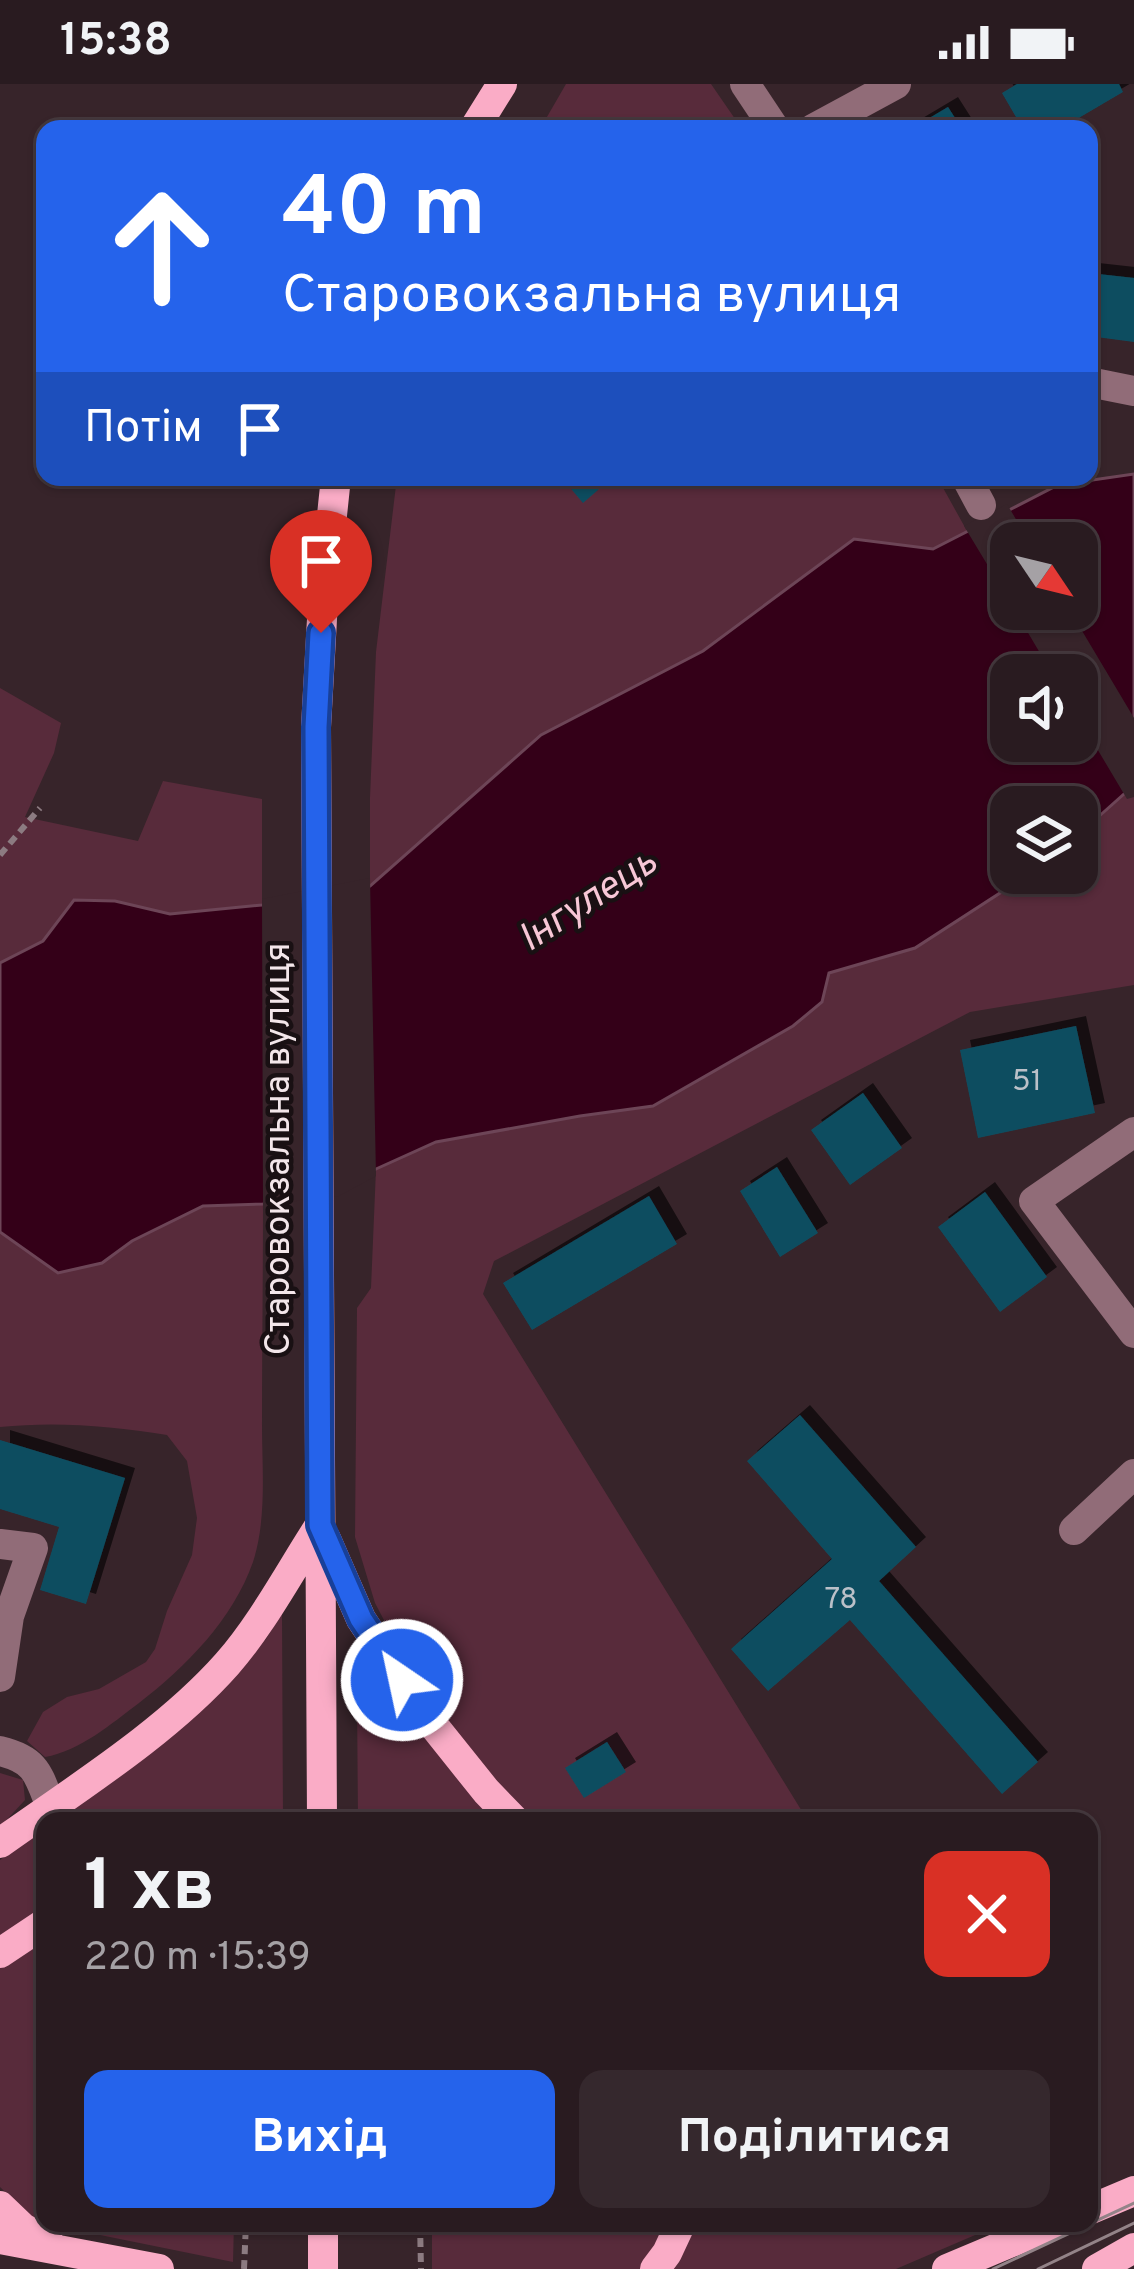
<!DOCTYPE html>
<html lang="uk">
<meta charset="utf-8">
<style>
:root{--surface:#291b20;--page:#35282d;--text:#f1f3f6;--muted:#a5a1a5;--line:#45393e;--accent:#2563eb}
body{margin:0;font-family:Overpass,sans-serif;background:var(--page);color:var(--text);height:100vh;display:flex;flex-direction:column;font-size:45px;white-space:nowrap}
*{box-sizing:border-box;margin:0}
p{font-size:39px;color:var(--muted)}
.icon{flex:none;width:66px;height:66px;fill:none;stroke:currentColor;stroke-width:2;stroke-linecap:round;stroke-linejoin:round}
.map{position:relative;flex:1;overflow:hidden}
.sheet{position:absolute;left:36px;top:1728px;width:1062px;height:420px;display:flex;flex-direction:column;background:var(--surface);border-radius:24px;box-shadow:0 3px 9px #0004,0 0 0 3px var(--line)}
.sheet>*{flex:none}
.banner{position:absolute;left:36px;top:36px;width:1062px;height:366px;border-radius:24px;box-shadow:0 3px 9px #0004,0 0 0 3px var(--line);background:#2563eb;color:#fff;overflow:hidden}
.needle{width:78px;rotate:125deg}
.fabs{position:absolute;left:990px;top:438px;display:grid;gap:24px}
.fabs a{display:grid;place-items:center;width:108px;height:108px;border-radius:24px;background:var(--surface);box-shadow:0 3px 9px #0004,0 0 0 3px var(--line);font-size:60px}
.pin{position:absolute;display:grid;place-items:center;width:102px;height:102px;color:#fff;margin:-123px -51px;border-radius:50% 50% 50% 0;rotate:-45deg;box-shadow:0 0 12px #0007}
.pin .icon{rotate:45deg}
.me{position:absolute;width:132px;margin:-66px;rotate:326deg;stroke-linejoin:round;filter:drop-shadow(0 0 9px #0008)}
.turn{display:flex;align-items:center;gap:42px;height:252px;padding:0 48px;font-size:54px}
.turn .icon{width:156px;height:156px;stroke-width:2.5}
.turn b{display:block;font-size:84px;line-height:102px}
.then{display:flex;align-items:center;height:114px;padding:0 48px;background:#0003;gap:24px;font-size:45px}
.round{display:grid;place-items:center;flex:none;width:126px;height:126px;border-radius:24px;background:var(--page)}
.summary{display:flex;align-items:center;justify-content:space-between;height:204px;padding:0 48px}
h1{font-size:72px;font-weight:700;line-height:90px}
.cta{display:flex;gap:24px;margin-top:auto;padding:24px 48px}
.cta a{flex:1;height:138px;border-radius:24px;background:var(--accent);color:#fff;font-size:48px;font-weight:700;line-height:138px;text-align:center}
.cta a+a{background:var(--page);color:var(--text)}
.status{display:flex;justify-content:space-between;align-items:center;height:84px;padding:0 60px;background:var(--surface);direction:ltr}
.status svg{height:33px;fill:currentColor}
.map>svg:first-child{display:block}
</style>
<div class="status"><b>15:38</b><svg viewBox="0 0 49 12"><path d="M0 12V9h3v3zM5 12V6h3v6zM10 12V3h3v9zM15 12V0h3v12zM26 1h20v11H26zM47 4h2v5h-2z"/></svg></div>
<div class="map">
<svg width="1134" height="2185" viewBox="0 0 1134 2185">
<defs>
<filter id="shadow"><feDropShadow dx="10" dy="-10" stdDeviation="0" flood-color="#0009"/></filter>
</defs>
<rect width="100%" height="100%" fill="#37242a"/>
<path fill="#582b3b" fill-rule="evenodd" d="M 566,0 L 711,0 L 742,45 L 540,45 Z
M 397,393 L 937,393 L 967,447 L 933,465 L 854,455 L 703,567 L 541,651 L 370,802 L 370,714 L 376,568 Z
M 0,604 L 61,639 L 54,669 L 25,733 L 138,757 L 163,697 L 262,715 L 262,821 L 170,830 L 115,817 L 74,816 L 43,857 L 0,879 Z
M 1134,706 L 1134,901 L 970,928 L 494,1177 L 483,1210 L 808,1737 L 533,1737 L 491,1694 L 428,1620 L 375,1519 L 355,1453 L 357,1224 L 371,1204 L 376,1085 L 436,1058 L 580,1032 L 653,1022 L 793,942 L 822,918 L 829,889 L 989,708 ZM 1011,723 L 1077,723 L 1077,789 L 1011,789 Z
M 263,1120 C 263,1194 262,1267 262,1341 C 262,1384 267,1435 253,1478 C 233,1535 186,1583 139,1619 C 111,1640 80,1667 45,1673 L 27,1657 L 43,1628 L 67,1613 L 99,1605 L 146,1578 L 155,1565 L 167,1527 L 192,1471 L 197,1434 L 187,1377 L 167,1351 C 112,1342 56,1337 0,1343 L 0,1148 L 58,1188 L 102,1179 L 132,1157 L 203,1122 Z
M 282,1528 L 283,1737 L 53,1737 L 234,1590 L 266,1555 Z
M 374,1594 L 391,1599 L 500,1737 L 358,1737 L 357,1613 Z
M 0,1689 L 23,1696 L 25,1716 L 0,1743 Z
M 45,1743 L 45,1826 L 0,1854 L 0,1776 Z
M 45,1853 L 45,2139 L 234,2139 L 233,2178 L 46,2140 L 29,2131 L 0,2103 L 0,1884 Z
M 432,2139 L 669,2139 L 640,2185 L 432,2185 Z
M 694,2139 L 1003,2139 L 896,2185 L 669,2185 Z"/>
<path fill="#340018" stroke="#6d4557" stroke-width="3" fill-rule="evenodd" d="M 1134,390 L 1134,706 L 1124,710 L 1077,752 L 1077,723 L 1011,723 L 1011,789 L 1031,789 L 915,864 L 829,889 L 822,918 L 793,942 L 653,1022 L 580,1032 L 436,1058 L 376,1085 L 336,1106 L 298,1110 L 263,1120 L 203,1122 L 132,1157 L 102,1179 L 58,1189 L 0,1148 L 0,879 L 43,857 L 74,816 L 115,817 L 170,830 L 262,821 L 370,802 L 541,651 L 703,567 L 854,455 L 933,465 L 1058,401 ZM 1011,459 L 1077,459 L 1077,525 L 1011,525 ZM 1011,591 L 1077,591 L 1077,657 L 1011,657 Z"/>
<path fill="#37242a" d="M 1007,420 L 1030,459 L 1011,459 L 1011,520 L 964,442 Z
M 1014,525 L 1069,525 L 1134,634 L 1134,713 L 1127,715 L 1077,631 L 1077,591 L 1053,591 Z
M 370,794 L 376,1092 L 339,1112 L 300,1116 L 263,1126 L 262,815 Z"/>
<path fill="#0f4e61" filter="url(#shadow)" d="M 1017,0 L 1119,0 L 1123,8 L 1060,45 L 1023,45 L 1002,9 Z
M 948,23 L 962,45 L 911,45 Z
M 1089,189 L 1134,194 L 1134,258 L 1089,252 Z
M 561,393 L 613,393 L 583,419 Z
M 1076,942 L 1095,1029 L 978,1054 L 960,966 Z
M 863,1009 L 902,1064 L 850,1101 L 811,1046 Z
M 777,1083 L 818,1149 L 780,1173 L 740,1107 Z
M 985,1108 L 1047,1193 L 1000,1228 L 938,1143 Z
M 649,1112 L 677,1160 L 532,1246 L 503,1199 Z
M 800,1331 L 916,1463 L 879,1497 L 1038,1678 L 1002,1710 L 850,1536 L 768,1607 L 731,1565 L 832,1475 L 747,1377 Z
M 0,1356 L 125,1394 L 86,1520 L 40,1506 L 59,1443 L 0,1425 Z
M 607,1658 L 626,1688 L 584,1714 L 565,1684 Z"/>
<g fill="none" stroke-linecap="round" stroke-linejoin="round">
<path stroke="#8c7b81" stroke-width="6" stroke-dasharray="9 6" stroke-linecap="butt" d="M 0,771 L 40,724
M 420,2139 L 421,2185
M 244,2185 L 246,2139"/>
<path stroke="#916c78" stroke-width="30" d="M 745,0 L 775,45
M 813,45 L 896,0
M 1089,298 L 1134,307
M 966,393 L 981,421
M 1134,1048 L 1034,1117 L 1134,1249
M 1074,1446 L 1134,1390
M 0,1460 L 33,1464 L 9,1532 L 0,1593
M 0,1667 C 37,1676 38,1690 51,1723"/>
<path stroke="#faacc6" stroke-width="30" d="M 474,45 L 502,0
M 326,1455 L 361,1535 L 422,1627 L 486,1707 L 515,1737
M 322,1737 L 316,643 L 323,517 L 336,393
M 0,1759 C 74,1706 166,1649 227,1580 C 263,1539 290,1487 320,1441
M 0,1869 L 45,1839
M 0,2122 L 23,2144 L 50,2160
M 1089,2126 L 1134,2107
M 0,2155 L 159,2185
M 323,2185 L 323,2139
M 655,2185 L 667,2169 L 681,2139
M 947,2185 L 1057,2139
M 1097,2185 L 1134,2164"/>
<path stroke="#938388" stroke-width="3" d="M 993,2185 L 1134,2119
M 1038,2185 L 1134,2139"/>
</g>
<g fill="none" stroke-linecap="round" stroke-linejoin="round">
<defs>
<path id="route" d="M 321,549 L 316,643 L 320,1441 L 361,1535 L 402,1596"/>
</defs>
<use href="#route" stroke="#184099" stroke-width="30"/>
<use href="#route" stroke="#2563eb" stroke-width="21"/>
</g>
<g text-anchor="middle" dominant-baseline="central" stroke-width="9" stroke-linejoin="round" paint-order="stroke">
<g font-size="30" fill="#bac0c8">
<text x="1027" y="998">51</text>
<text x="841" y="1516">78</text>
</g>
<g font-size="36" fill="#f3e6ea" stroke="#191013">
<text transform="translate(280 1065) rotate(-90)">Старовокзальна вулиця</text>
</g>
<g font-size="39" font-style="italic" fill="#f7c7d6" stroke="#191013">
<text transform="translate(589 818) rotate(-33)">Інгулець</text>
</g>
</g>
</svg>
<div class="fabs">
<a><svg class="needle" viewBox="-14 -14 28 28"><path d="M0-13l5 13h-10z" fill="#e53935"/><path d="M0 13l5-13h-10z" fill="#a5a1a5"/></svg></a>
<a><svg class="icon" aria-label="sound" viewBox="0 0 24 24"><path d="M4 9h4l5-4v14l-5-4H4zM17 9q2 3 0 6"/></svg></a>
<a><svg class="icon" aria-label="layers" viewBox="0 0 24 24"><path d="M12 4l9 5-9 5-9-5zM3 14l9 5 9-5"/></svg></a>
</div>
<div class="pin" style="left:321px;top:549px;background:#d93025"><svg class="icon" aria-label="arrive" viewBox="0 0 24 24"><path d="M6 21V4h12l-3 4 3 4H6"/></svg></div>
<svg class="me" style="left:402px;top:1596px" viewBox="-20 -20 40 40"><circle r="17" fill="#2563eb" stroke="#fff" stroke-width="3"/><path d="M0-11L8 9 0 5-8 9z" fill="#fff"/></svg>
<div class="banner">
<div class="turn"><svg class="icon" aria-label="ahead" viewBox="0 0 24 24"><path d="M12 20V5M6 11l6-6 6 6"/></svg><div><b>40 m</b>Старовокзальна вулиця</div></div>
<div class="then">Потім<svg class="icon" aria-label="arrive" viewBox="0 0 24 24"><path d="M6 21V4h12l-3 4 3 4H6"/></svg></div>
</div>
<section class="sheet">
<div class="summary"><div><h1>1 хв</h1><p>220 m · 15:39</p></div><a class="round" style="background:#d93025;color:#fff"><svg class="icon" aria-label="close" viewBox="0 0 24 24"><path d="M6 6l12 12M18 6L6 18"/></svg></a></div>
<div class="cta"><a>Вихід</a><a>Поділитися</a></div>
</section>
</div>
